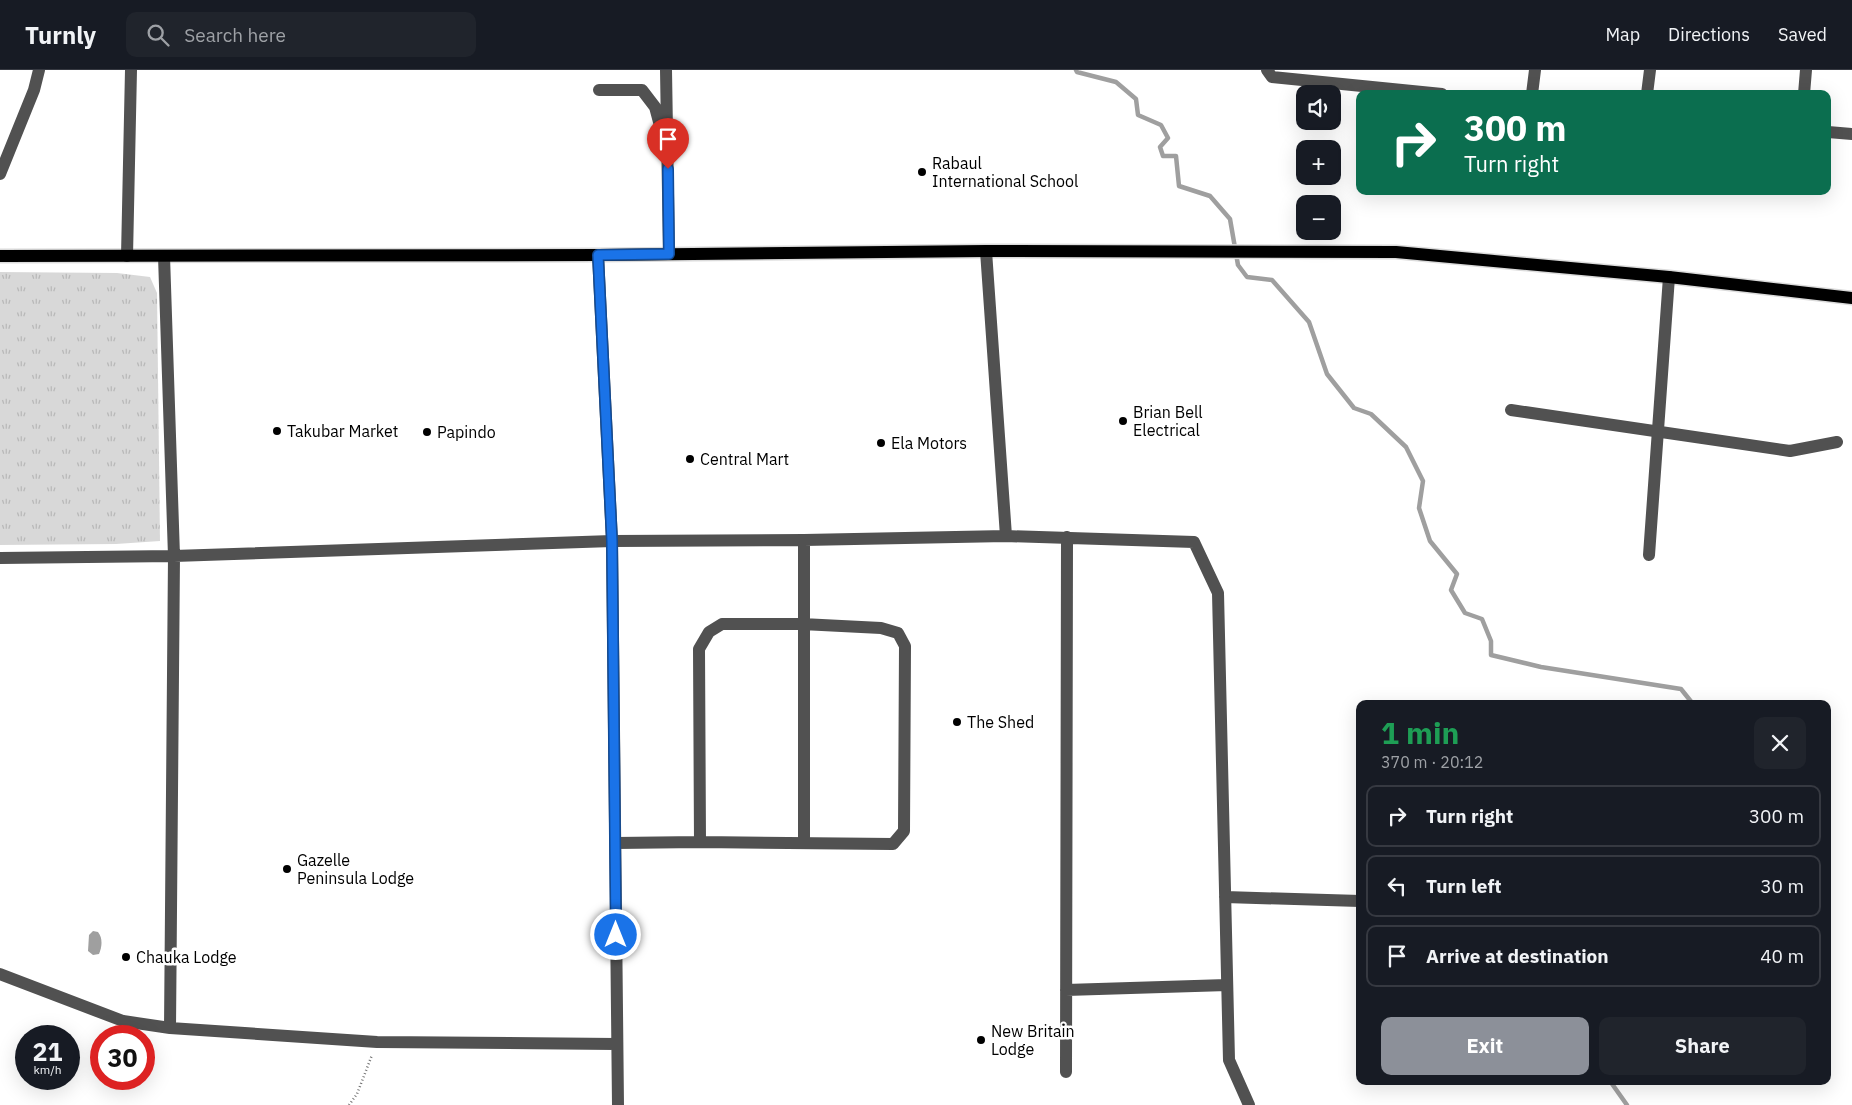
<!DOCTYPE html>
<meta charset="utf-8">
<style>
:root{--surface:#171b24;--page:#20242c;--text:#f1f3f6;--muted:#9ea1a6;--line:#363941;--accent:#8c9099}
body{margin:0;font-family:"IBM Plex Sans",sans-serif;background:var(--page);color:var(--text);height:100vh;display:flex;flex-direction:column;font-size:19px;white-space:nowrap}
*{box-sizing:border-box;margin:0}
p{font-size:16px;color:var(--muted)}
.icon{flex:none;width:28px;height:28px;fill:none;stroke:currentColor;stroke-width:2;stroke-linecap:round;stroke-linejoin:round}
.map{position:relative;flex:1;overflow:hidden}
.details{position:absolute;left:1356px;top:630px;width:475px;height:385px;display:flex;flex-direction:column;background:var(--surface);border-radius:10px;box-shadow:0 5px 20px #0002}
.details>*{flex:none}
.guide{position:absolute;left:1356px;top:20px;width:475px;height:105px;border-radius:10px;box-shadow:0 5px 20px #0002;background:#0b6e4f;color:#fff;overflow:hidden}
.buttons{position:absolute;left:1296px;top:15px;display:grid;gap:10px}
.buttons a{display:grid;place-items:center;width:45px;height:45px;border-radius:10px;background:var(--surface);box-shadow:0 5px 20px #0002;font-size:25px}
.speed{position:absolute;left:15px;top:955px;display:flex;gap:10px;font-size:25px;font-weight:700;text-align:center}
.speed>*{display:grid;place-content:center;width:65px;height:65px;border-radius:50%;background:var(--surface);box-shadow:0 5px 20px #0002;line-height:1}
.speed small{font-size:12px;font-weight:400}
.speed .limit{border:8px solid #d22;background:#fff;color:#111}
.pin{position:absolute;display:grid;place-items:center;width:42px;height:42px;color:#fff;margin:-51px -21px;border-radius:50% 50% 50% 0;rotate:-45deg;box-shadow:0 0 5px #0007}
.pin .icon{rotate:45deg}
.me{position:absolute;width:55px;margin:-28px;rotate:0deg;stroke-linejoin:round;filter:drop-shadow(0 0 4px #0008)}
.turn{display:flex;align-items:center;gap:18px;height:105px;padding:0 25px;font-size:22px}
.turn .icon{width:65px;height:65px;stroke-width:2.5}
.turn b{display:block;font-size:35px;line-height:42px}
.round{display:grid;place-items:center;flex:none;width:52px;height:52px;border-radius:10px;background:var(--page)}
.head{display:flex;align-items:center;justify-content:space-between;height:85px;padding:0 25px}
h1{font-size:30px;font-weight:700;line-height:38px;color:#1e9e55}
.button{display:flex;gap:10px;margin-top:auto;padding:10px 25px}
.button a{flex:1;height:58px;border-radius:10px;background:var(--accent);color:#fff;font-size:20px;font-weight:700;line-height:58px;text-align:center}
.button a+a{background:var(--page);color:var(--text)}
ul{padding:0;list-style:none}
li{display:flex;align-items:center;gap:15px;height:62px;margin:0 10px 8px;padding:0 15px;border:2px solid var(--line);border-radius:10px}
li div{flex:1}
li b{display:block;font-size:19px}
li em{font-style:normal}
header{display:flex;align-items:center;gap:30px;box-sizing:border-box;height:70px;padding:0 25px;background:var(--surface);border-bottom:1px solid var(--line)}
header strong{font-size:24px}
nav{display:flex;gap:28px;margin-inline-start:auto;font-size:18px}
.search{width:350px;height:45px;background:var(--page);display:flex;align-items:center;gap:12px;box-sizing:border-box;padding:0 18px;border-radius:10px;color:var(--muted);font-size:19px}
.map>svg:first-child{display:block}
</style>
<header>
<strong>Turnly</strong>
<div class="search"><svg class="icon" aria-label="search" viewBox="0 0 24 24"><circle cx="10" cy="10" r="6"/><path d="M15 15l6 6"/></svg>Search here</div>
<nav><a>Map</a><a>Directions</a><a>Saved</a></nav>
</header>
<div class="map">
<svg width="1852" height="1035" viewBox="0 0 1852 1035">
<defs>
<pattern id="grass-tufts" width="24" height="20" patternUnits="userSpaceOnUse" patternTransform="scale(1.25)"><rect width="24" height="20" fill="#d8d8d8"/><path d="M3 7l-1-3M5 7V3M7 7l1-3M15 17l-1-3M17 17v-4M19 17l1-3" fill="none" stroke="#b8b8b8"/></pattern>
</defs>
<rect width="100%" height="100%" fill="#fff"/>
<path fill="url(#grass-tufts)" d="M 0,202 L 117,203 L 150,207 L 157,223 L 160,471 L 116,474 L 0,475 Z"/>
<path fill="#9f9f9f" d="M 93,861 L 98,862 C 103,868 102,877 99,884 L 93,885 L 88,881 L 89,865 Z"/>
<g fill="none" stroke-linecap="round" stroke-linejoin="round">
<path stroke="#9f9f9f" stroke-width="4.5" d="M 1076,0 L 1077,2 L 1116,12 L 1136,29 L 1138,45 L 1161,55 L 1168,68 L 1160,77 L 1163,86 L 1176,86 L 1179,116 L 1210,126 L 1230,149 L 1238,195 L 1247,207 L 1272,210 L 1309,252 L 1327,304 L 1354,338 L 1371,344 L 1406,377 L 1423,411 L 1419,438 L 1430,471 L 1457,504 L 1451,520 L 1465,543 L 1482,549 L 1491,571 L 1491,585 L 1541,597 L 1681,619 L 1693,634
M 1610,1011 L 1627,1035"/>
<defs>
<path id="major" d="M 0,186 L 598,185 L 986,181 L 1396,182 L 1669,207 L 1852,228"/>
</defs>
<use href="#major" stroke="#dbdbdb" stroke-width="15"/>
<path stroke="#737373" stroke-width="2.5" stroke-dasharray="1 2.5" stroke-linecap="butt" d="M 349,1035 L 357,1024 L 372,985"/>
<path stroke="#515151" stroke-width="12" d="M 666,0 L 669,184
M 1267,0 L 1272,7 L 1442,24
M 599,20 L 642,20 L 655,37 L 663,67
M 1532,24 L 1535,0
M 1647,24 L 1650,0
M 1804,24 L 1806,0
M 1828,62 L 1852,64
M 0,104 L 34,20 L 39,0
M 986,181 L 1006,466 L 1194,472 L 1218,523 L 1229,990 L 1249,1035
M 598,185 L 612,471 L 618,1035
M 127,186 L 131,0
M 164,186 L 174,486 L 170,958
M 1511,340 L 1790,381 L 1837,372
M 1649,485 L 1669,207
M 0,488 L 174,486 L 612,471 L 804,470 L 1006,466
M 616,773 L 700,772 L 893,774 L 904,761 L 905,576 L 898,563 L 881,558 L 802,554 L 722,554 L 709,562 L 699,579 L 700,772
M 804,773 L 804,470
M 1225,827 L 1360,831
M 0,904 L 123,951 L 170,958 L 377,972 L 616,974
M 1066,920 L 1227,915
M 1066,1002 L 1067,467"/>
<use href="#major" stroke="#000" stroke-width="12"/>
</g>
<g fill="none" stroke-linecap="round" stroke-linejoin="round">
<defs>
<path id="route" d="M 616,865 L 612,471 L 598,185 L 669,184 L 668,99"/>
</defs>
<use href="#route" stroke="#114b97" stroke-width="12"/>
<use href="#route" stroke="#1a73e8" stroke-width="9"/>
</g>
<g fill="#000" stroke="#fff" stroke-width="2">
<circle cx="922" cy="102" r="5"/>
<circle cx="1123" cy="351" r="5"/>
<circle cx="277" cy="361" r="5"/>
<circle cx="427" cy="362" r="5"/>
<circle cx="881" cy="373" r="5"/>
<circle cx="690" cy="389" r="5"/>
<circle cx="957" cy="652" r="5"/>
<circle cx="287" cy="799" r="5"/>
<circle cx="126" cy="887" r="5"/>
<circle cx="981" cy="970" r="5"/>
</g>
<g text-anchor="middle" dominant-baseline="central" stroke-width="5" stroke-linejoin="round" paint-order="stroke">
<g font-size="16" fill="#000" stroke="#fff" text-anchor="start">
<text x="932" y="93">Rabaul<tspan x="932" dy="18">International School</tspan></text>
<text x="1133" y="342">Brian Bell<tspan x="1133" dy="18">Electrical</tspan></text>
<text x="287" y="361">Takubar Market</text>
<text x="437" y="362">Papindo</text>
<text x="891" y="373">Ela Motors</text>
<text x="700" y="389">Central Mart</text>
<text x="967" y="652">The Shed</text>
<text x="297" y="790">Gazelle<tspan x="297" dy="18">Peninsula Lodge</tspan></text>
<text x="136" y="887">Chauka Lodge</text>
<text x="991" y="961">New Britain<tspan x="991" dy="18">Lodge</tspan></text>
</g>
</g>
</svg>
<div class="buttons">
<a><svg class="icon" aria-label="sound" viewBox="0 0 24 24"><path d="M4 9h4l5-4v14l-5-4H4zM17 9q2 3 0 6"/></svg></a>
<a>+</a>
<a>−</a>
</div>
<div class="speed"><div>21<small>km/h</small></div><div class="limit">30</div></div>
<div class="pin" style="left:668px;top:99px;background:#d93025"><svg class="icon" aria-label="arrive" viewBox="0 0 24 24"><path d="M6 21V4h12l-3 4 3 4H6"/></svg></div>
<svg class="me" style="left:616px;top:865px" viewBox="-20 -20 40 40"><circle r="17" fill="#1a73e8" stroke="#fff" stroke-width="3"/><path d="M0-11L8 9 0 5-8 9z" fill="#fff"/></svg>
<div class="guide">
<div class="turn"><svg class="icon" aria-label="right" viewBox="0 0 24 24"><path d="M7 20v-9h11M14 6l5 5-5 5"/></svg><div><b>300 m</b>Turn right</div></div>
</div>
<section class="details">
<div class="head"><div><h1>1 min</h1><p>370 m · 20:12</p></div><a class="round"><svg class="icon" aria-label="close" viewBox="0 0 24 24"><path d="M6 6l12 12M18 6L6 18"/></svg></a></div>
<ul>
<li><svg class="icon" aria-label="right" viewBox="0 0 24 24"><path d="M7 20v-9h11M14 6l5 5-5 5"/></svg><div><b>Turn right</b></div><em>300 m</em></li>
<li><svg class="icon" aria-label="left" viewBox="0 0 24 24"><path d="M17 20v-9H6M10 6l-5 5 5 5"/></svg><div><b>Turn left</b></div><em>30 m</em></li>
<li><svg class="icon" aria-label="arrive" viewBox="0 0 24 24"><path d="M6 21V4h12l-3 4 3 4H6"/></svg><div><b>Arrive at destination</b></div><em>40 m</em></li>
</ul>
<div class="button"><a>Exit</a><a>Share</a></div>
</section>
</div>
